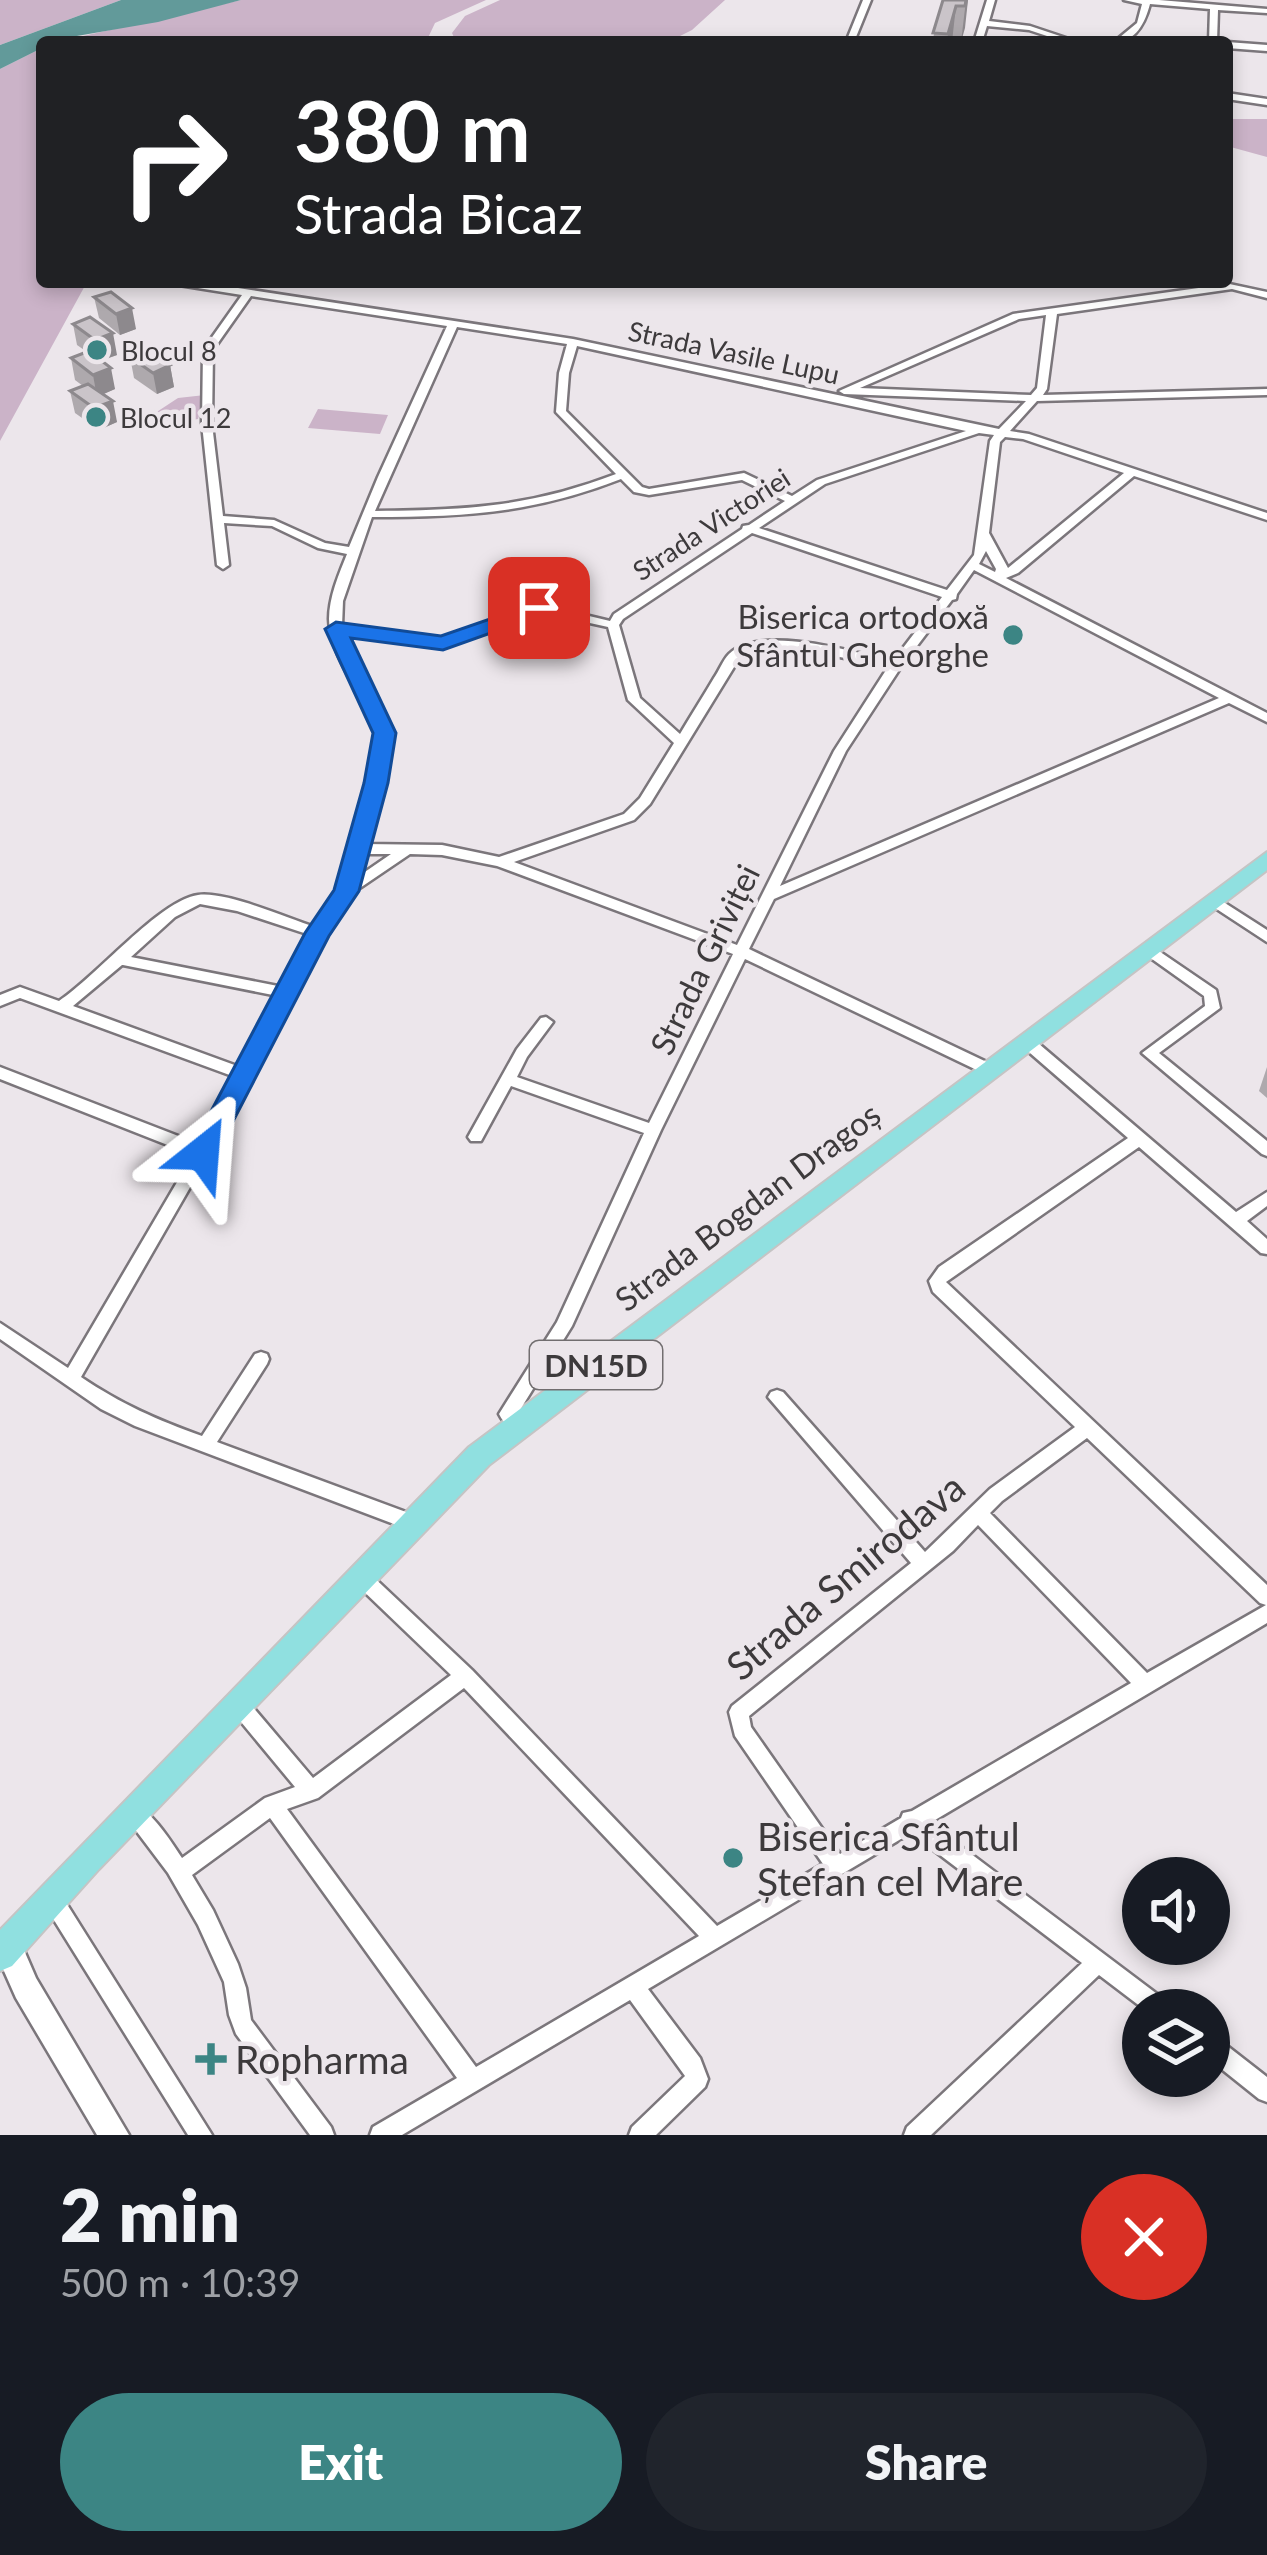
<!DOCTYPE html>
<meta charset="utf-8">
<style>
:root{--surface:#171b24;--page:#20242c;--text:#f1f3f6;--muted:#9ea1a6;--accent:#3c8584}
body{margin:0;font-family:Lato,sans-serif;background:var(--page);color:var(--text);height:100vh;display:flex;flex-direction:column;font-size:45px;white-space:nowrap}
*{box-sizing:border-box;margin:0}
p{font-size:39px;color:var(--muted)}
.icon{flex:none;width:66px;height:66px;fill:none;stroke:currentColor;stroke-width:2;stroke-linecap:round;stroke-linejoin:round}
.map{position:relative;height:2135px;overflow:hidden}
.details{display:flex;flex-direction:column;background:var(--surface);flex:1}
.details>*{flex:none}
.top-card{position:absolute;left:36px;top:36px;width:1197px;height:252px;border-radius:12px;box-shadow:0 6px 18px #0003;background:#202124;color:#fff;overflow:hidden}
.tools{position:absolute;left:1122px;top:1857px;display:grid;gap:24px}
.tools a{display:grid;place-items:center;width:108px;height:108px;border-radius:50%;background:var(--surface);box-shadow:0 6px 18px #0003;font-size:60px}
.pin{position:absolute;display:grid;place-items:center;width:102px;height:102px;color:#fff;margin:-51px;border-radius:24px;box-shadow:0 6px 18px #0006}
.me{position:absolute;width:132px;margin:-66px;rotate:28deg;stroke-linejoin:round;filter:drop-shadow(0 0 9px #0008)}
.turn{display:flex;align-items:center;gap:42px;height:252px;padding:0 60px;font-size:54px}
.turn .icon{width:156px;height:156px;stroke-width:2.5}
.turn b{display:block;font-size:84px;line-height:102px}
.round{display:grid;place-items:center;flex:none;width:126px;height:126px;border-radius:63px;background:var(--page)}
.summary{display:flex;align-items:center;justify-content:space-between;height:204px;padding:0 60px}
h1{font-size:72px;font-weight:800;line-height:90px}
.cta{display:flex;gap:24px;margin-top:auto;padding:24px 60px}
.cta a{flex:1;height:138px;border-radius:72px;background:var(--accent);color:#fff;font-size:48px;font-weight:800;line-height:138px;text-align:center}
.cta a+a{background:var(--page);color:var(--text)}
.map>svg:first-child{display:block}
</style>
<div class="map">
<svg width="1267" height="2135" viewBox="0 0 1267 2135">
<rect width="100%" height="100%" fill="#ece6eb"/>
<path fill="#cbb3c8" d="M 0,0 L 121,0 L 0,45 Z
M 241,0 L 486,0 L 435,23 L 426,42 L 57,42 Z
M 500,0 L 725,0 L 692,30 L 668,42 L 456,42 L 452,33 L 465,16 Z
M 42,48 L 42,282 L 87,282 L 0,441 L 0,69 Z
M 1227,119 L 1267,119 L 1267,157 L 1227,146 Z
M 205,395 L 198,419 L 139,430 L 143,421 L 178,398 Z
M 318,409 L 388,415 L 380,434 L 308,428 Z"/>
<path fill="#629a9a" d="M 121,0 L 241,0 L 158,22 L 42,42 L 42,48 L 0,69 L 0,45 Z"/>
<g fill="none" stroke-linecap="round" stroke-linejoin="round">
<defs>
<path id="street" d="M 863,0 L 871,0 L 854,42 L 846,42 Z
M 987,0 L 995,0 L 989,21 L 1030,26 L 1078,42 L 1065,42 L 1029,30 L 987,26 L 982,42 L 974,42 Z
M 1124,0 L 1159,0 L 1267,9 L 1267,13 L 1218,10 L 1217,42 L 1209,42 L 1210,9 L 1150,4 C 1145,23 1136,42 1114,42 L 1137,23 L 1142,4 Z
M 1227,42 L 1267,45 L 1267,51 L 1227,48 Z
M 1227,93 L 1267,99 L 1267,105 L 1227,99 Z
M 174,282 L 199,282 L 573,339 L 999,429 L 1026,401 L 844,394 L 839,391 L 1013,314 L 1220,285 L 1220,282 L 1267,292 L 1267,298 L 1232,289 L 1057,314 L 1047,389 L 1043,395 L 1267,389 L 1267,395 L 1037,401 L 1010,431 L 1029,434 L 1267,513 L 1267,520 L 1134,476 L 1018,573 L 1006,578 L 1267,713 L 1267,722 L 1229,703 L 774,899 L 749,949 L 993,1065 L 996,1069 L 993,1073 L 983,1073 L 745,959 L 661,1130 L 572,1326 L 518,1413 L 527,1424 L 524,1429 C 513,1433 504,1424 499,1414 L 557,1322 L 644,1133 L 511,1086 L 481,1141 L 471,1141 L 468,1137 L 517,1049 L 541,1018 L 546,1017 L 553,1022 L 527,1057 L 517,1077 L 649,1123 L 733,954 L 497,866 L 442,855 L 410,854 L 351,894 L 324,935 L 208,1156 L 81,1377 C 121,1404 157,1420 202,1436 L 255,1354 L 261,1352 L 267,1354 L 269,1359 L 267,1364 L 217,1442 L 406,1512 L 417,1520 L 420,1526 L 417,1532 L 411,1534 L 394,1524 L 135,1426 L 101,1409 L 0,1339 L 0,1323 L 68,1368 L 193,1155 L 0,1079 L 0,1067 L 199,1144 L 235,1077 L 20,998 L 0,1006 L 0,995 L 20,987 L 59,1001 C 96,977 160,900 198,895 C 226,891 287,918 315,927 L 339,890 L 379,733 C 365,698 329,655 329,619 C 329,597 339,574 347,554 L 318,548 L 272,526 L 224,523 L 229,565 L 223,569 L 217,565 L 202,424 L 203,350 L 242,295 L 179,285 ZM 251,296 L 447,326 L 378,477 L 349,547 L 325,543 L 274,520 L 223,516 L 212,424 L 213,350 ZM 1046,315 L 1037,388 L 1031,395 L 860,388 L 1019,319 ZM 457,327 L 567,344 L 559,373 L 556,412 L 616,474 C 530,507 466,510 375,511 ZM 577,346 L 966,431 L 817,480 L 792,496 L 744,473 L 649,489 L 642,487 L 566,411 L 569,373 ZM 979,433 L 994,435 L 990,441 L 974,555 L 947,590 L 759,528 L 825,484 ZM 1005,437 L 1023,439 L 1124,473 L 1008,568 L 989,533 L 1000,442 ZM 621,479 L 634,492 L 649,495 L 742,480 L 785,501 L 749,525 L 743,526 L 742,529 L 614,614 L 610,621 L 539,604 L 442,639 L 342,626 L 343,601 L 372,517 C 464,517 535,513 621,479 ZM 752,533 L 942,597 L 893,661 C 855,652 760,624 729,654 C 723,660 719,671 714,678 C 703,697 691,715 680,734 L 640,698 L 619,625 L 623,619 ZM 986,551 L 996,569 L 995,572 L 979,564 ZM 974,570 L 1219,698 L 780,886 L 846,751 L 901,667 L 952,600 L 956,599 L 957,594 ZM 540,612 L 608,627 L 628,700 L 674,743 L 640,798 L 624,814 L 499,857 L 442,845 L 364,844 L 391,733 L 350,652 L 344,634 L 443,647 ZM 767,648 L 811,651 L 888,667 L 834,751 L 737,945 L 514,862 L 634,820 L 650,804 L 739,659 L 752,651 ZM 362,854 L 391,854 L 356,878 ZM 200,904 L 237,911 L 310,935 L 283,987 L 131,957 L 175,917 ZM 122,965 L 123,965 L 278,996 L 240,1067 L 73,1006 Z
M 1214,896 L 1267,930 L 1267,942 L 1209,904 L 1207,901 L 1209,898 Z
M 1150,945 L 1216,990 L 1220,1008 L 1159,1053 L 1267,1141 L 1267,1156 L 1262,1154 L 1142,1053 L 1205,1006 L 1204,996 L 1145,954 L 1143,950 L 1145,946 Z
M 1027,1037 L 1032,1038 L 1236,1212 L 1267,1192 L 1267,1206 L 1247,1221 L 1267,1239 L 1267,1254 L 1261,1253 L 1139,1147 L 946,1282 L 1267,1585 L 1267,1623 L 930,1823 L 1169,2003 L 1173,2010 L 1145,2010 L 1099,1975 L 931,2135 L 904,2135 L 907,2127 L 1082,1963 L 911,1833 L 648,1989 L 700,2058 L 708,2079 L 705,2087 L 656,2135 L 629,2135 L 632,2127 L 685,2076 L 630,2000 L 402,2135 L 370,2135 L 373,2127 L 457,2078 L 270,1818 L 192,1875 L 213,1910 L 238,1964 L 246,1988 L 251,2020 L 331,2127 L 334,2135 L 310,2135 L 236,2034 L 229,2015 L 224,1982 L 198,1925 L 168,1873 L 122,1812 L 125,1805 L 132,1802 C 154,1814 168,1837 182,1858 L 265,1798 L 295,1787 L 232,1711 L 229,1705 L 232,1699 L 239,1696 L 246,1699 L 313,1778 L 451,1675 L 355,1583 L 352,1577 L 355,1571 L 361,1569 L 367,1571 L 472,1670 L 717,1926 L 823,1864 L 735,1736 L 729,1712 L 732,1706 L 911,1563 L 768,1397 L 771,1392 L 777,1390 L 783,1392 L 925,1552 L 990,1489 L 1075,1427 L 933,1292 L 929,1281 L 939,1267 L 1128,1138 L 1022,1046 L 1020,1042 ZM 1087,1438 L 1260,1603 L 1266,1605 L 1147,1673 L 990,1513 L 1002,1501 ZM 978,1525 L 1131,1683 L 912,1811 L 903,1813 L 901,1818 L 840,1854 L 751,1727 L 749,1716 L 953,1551 ZM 464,1688 L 699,1936 L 476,2067 L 287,1809 L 318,1798 Z
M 51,1887 L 58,1890 L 212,2135 L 188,2135 L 44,1904 L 41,1897 L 44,1890 Z
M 1209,2035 L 1217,2038 L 1267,2077 L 1267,2102 L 1259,2099 L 1209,2059 Z"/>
<path id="secondary" d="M 7,1930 L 17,1934 L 36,1978 L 129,2135 L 97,2135 L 16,1998 L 0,1962 L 0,1932 Z"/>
<path id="primary" d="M 1267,852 L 1267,870 L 489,1465 L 99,1869 L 12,1966 L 0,1971 L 0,1930 L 469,1447 Z"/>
</defs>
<use href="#street" stroke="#7b767b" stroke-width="5"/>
<use href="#secondary" stroke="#7b767b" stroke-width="5"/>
<use href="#primary" stroke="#c5c4c4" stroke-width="4"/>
<use href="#street" fill="#fff" fill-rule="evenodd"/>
<use href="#secondary" fill="#fff" fill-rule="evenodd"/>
<use href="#primary" fill="#90e0e0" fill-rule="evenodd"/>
</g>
<path fill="#aea9ad" d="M 943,0 L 968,0 L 961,42 L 932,42 Z
M 94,297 L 136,329 L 120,335 L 99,318 Z
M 73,324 L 117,355 L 101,361 L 115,389 L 103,394 L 117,422 L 99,430 L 75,413 L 70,391 L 83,386 L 75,380 L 71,358 L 87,352 L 77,345 Z
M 130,357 L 170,365 L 174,387 L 157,394 L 134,378 Z
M 1267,1067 L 1267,1098 L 1259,1091 Z"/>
<path fill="#8d898d" d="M 966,0 L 968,0 L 965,28 L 961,42 Z
M 956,6 L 952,42 L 947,42 L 948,34 Z
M 132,308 L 136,329 L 120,335 L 116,314 Z
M 113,333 L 117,355 L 99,361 L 95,340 Z
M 170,365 L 174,387 L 157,394 L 153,373 Z
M 111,368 L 115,389 L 97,397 L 93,375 Z
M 113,401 L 117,422 L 99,430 L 94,408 Z"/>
<path fill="#cac4c9" stroke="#8d898d" stroke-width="3" d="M 943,0 L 966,0 L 965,6 L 956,6 L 948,34 L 933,33 Z
M 111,292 L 132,308 L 116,314 L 94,297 Z
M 90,317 L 113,333 L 95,340 L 73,324 Z
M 147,350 L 170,365 L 153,373 L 130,357 Z
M 89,351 L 111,368 L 93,375 L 71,358 Z
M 88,384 L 113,401 L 94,408 L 70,391 Z"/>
<path fill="#1a73e8" stroke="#114b97" stroke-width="3" d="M 539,602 L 547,604 L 547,613 L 443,650 L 351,638 L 396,733 L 388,783 L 359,891 L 329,936 L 213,1160 L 193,1160 L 189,1153 L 305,933 L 334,890 L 364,783 L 373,733 L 325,629 L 336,622 L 441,636 Z"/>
<g fill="#3c8584" stroke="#ece6eb" stroke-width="4.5">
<circle cx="97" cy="350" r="12"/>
<circle cx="96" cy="417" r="12"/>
<circle cx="1013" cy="635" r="12"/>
<circle cx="733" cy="1858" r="12"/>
<path d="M205 2041h12v12h12v12h-12v12h-12v-12h-12v-12h12z"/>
</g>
<g text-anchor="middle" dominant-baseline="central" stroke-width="9" stroke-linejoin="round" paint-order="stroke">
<g font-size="27" fill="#3d3a3c" stroke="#ece6eb" text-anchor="start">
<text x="121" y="350">Blocul 8</text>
<text x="120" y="417">Blocul 12</text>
</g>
<g font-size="27" fill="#3d3a3c" stroke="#ece6eb">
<text transform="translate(734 352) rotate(12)">Strada Vasile Lupu</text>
<text transform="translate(711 524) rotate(-33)">Strada Victoriei</text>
</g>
<rect fill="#ece6eb" stroke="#726e70" stroke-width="3" x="530" y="1341" width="132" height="48" rx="9"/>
<g font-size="30" font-weight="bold" fill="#3d3a3c">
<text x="596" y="1365">DN15D</text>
</g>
<g font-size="33" fill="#3d3a3c" stroke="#ece6eb" text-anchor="end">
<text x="989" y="616">Biserica ortodoxă<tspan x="989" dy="38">Sfântul Gheorghe</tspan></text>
</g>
<g font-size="33" fill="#3d3a3c" stroke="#ece6eb">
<text transform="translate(704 959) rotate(-64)">Strada Griviței</text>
<text transform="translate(747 1206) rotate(-37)">Strada Bogdan Dragoș</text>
</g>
<g font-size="39" fill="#3d3a3c" stroke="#ece6eb">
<text transform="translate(845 1576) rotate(-40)">Strada Smirodava</text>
</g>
<g font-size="39" fill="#3d3a3c" stroke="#ece6eb" text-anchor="start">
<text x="757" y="1836">Biserica Sfântul<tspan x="757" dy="45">Ștefan cel Mare</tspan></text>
<text x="235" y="2059">Ropharma</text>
</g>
</g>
</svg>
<div class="tools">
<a><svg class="icon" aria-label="sound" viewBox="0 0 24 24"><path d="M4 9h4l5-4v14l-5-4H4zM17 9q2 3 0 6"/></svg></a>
<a><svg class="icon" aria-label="layers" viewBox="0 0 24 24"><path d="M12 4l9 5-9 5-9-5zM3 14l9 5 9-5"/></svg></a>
</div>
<div class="pin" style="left:539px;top:608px;background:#d93025"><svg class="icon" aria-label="arrive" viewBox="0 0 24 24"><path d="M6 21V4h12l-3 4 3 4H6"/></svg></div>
<svg class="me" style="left:203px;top:1153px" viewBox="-20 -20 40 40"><path d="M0-17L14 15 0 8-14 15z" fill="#1a73e8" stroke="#fff" stroke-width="4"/></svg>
<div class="top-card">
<div class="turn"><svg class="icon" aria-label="right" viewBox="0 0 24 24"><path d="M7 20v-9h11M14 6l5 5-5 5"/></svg><div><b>380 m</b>Strada Bicaz</div></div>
</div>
</div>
<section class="details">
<div class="summary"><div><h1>2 min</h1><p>500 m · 10:39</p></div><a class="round" style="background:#d93025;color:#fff"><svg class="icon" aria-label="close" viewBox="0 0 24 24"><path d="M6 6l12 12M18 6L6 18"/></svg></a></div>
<div class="cta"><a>Exit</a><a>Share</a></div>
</section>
